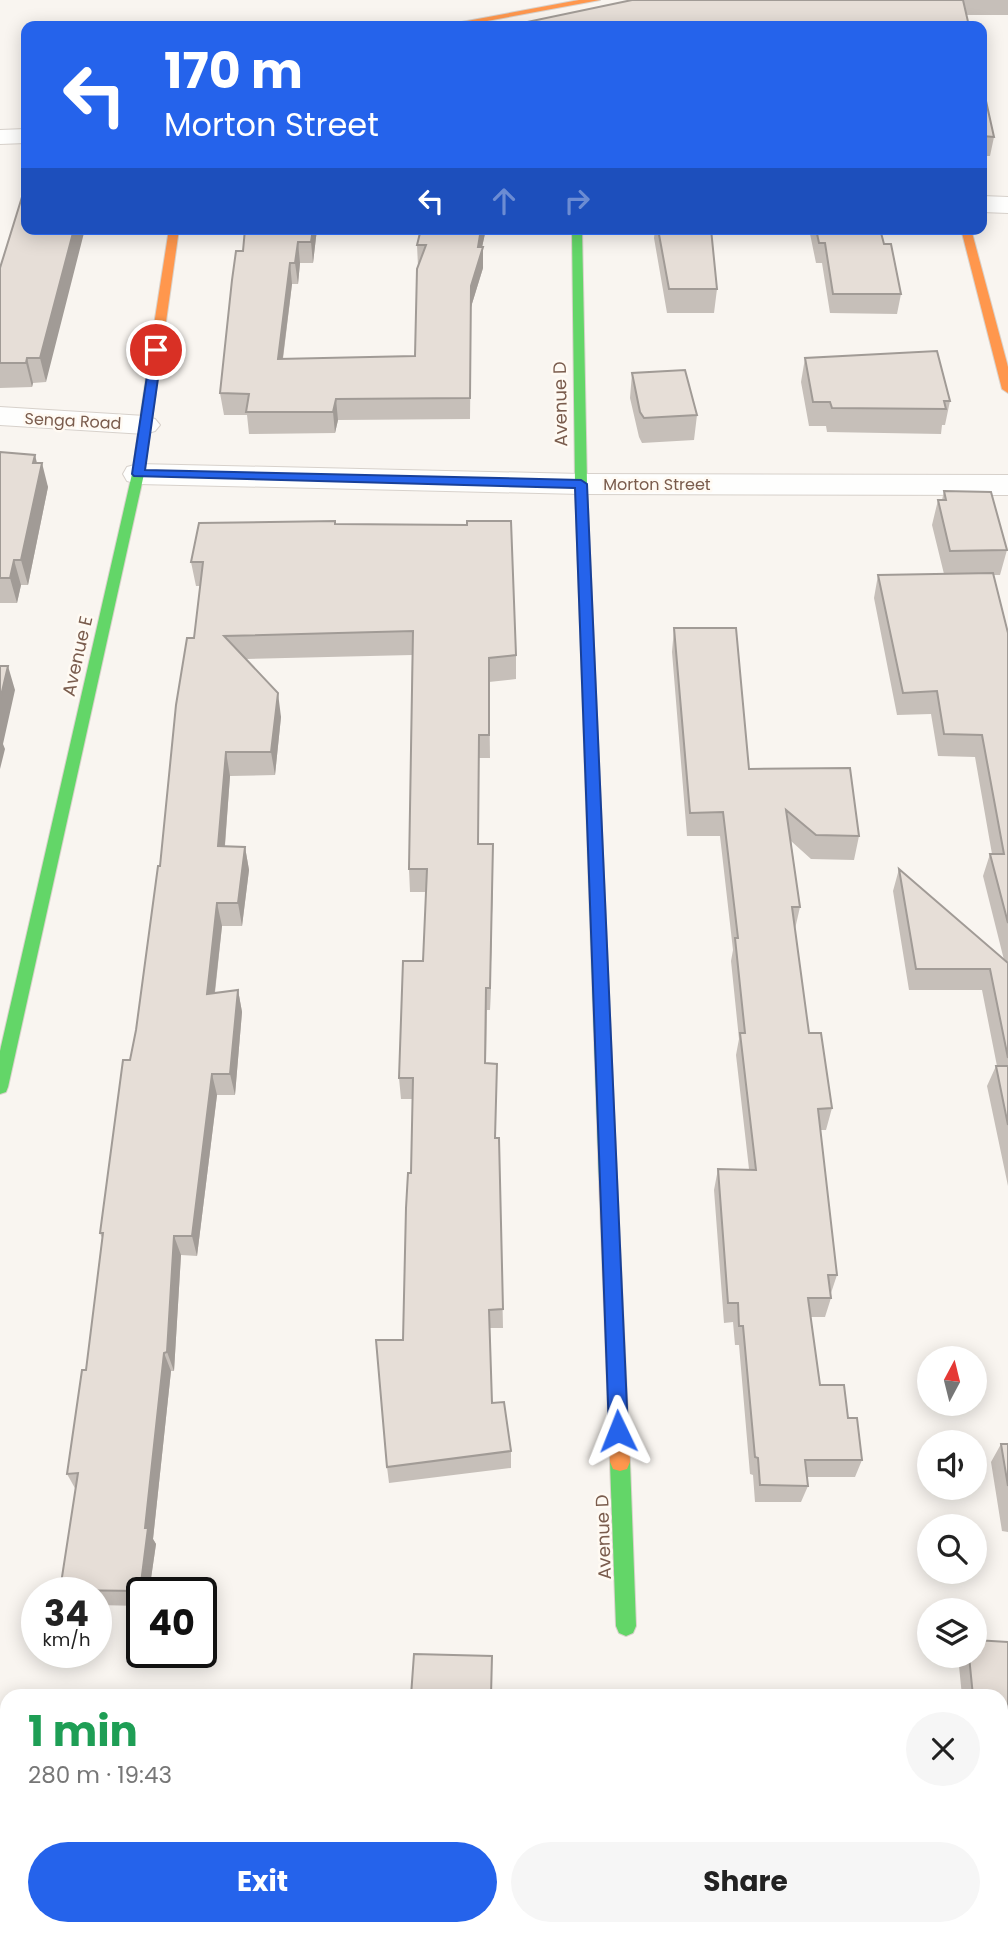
<!DOCTYPE html>
<meta charset="utf-8">
<style>
:root{--surface:#fff;--page:#f6f6f6;--text:#222;--muted:#767676;--accent:#2563eb}
body{margin:0;font-family:Poppins,sans-serif;background:var(--page);color:var(--text);height:100vh;display:flex;flex-direction:column;font-size:26px;white-space:nowrap}
*{box-sizing:border-box;margin:0}
p{font-size:23px;color:var(--muted)}
.icon{flex:none;width:38px;height:38px;fill:none;stroke:currentColor;stroke-width:2;stroke-linecap:round;stroke-linejoin:round}
.map{position:relative;flex:1;overflow:hidden}
.panel{position:absolute;left:0px;top:1689px;width:1008px;height:247px;display:flex;flex-direction:column;background:var(--surface);border-radius:21px 21px 0 0;box-shadow:0 4px 18px #0003}
.panel>*{flex:none}
.hud{position:absolute;left:21px;top:21px;width:966px;height:214px;border-radius:14px;box-shadow:0 4px 18px #0003;background:#2563eb;color:#fff;overflow:hidden}
.needle{width:46px;rotate:7deg}
.buttons{position:absolute;left:917px;top:1346px;display:grid;gap:14px}
.buttons a{display:grid;place-items:center;width:70px;height:70px;border-radius:50%;background:var(--surface);box-shadow:0 4px 18px #0003;font-size:35px}
.speed{position:absolute;left:21px;top:1577px;display:flex;gap:14px;font-size:35px;font-weight:700;text-align:center}
.speed>*{display:grid;place-content:center;width:91px;height:91px;border-radius:50%;background:var(--surface);box-shadow:0 4px 18px #0003;line-height:1}
.speed small{font-size:18px;font-weight:400}
.speed .limit{border:4px solid #111;border-radius:10px;background:#fff;color:#111}
.pin{position:absolute;display:grid;place-items:center;width:60px;height:60px;color:#fff;margin:-30px;border:4px solid #fff;border-radius:50%;box-shadow:0 2px 7px #0007}
.me{position:absolute;width:77px;margin:-38px;rotate:358deg;stroke-linejoin:round;filter:drop-shadow(0 0 5px #0008)}
.turn{display:flex;align-items:center;gap:24px;height:147px;padding:0 28px;font-size:32px}
.turn .icon{width:91px;height:91px;stroke-width:2.5}
.turn b{display:block;font-size:49px;line-height:60px}
.lanes{display:flex;align-items:center;height:66px;padding:0 28px;background:#0003;justify-content:center;gap:35px;direction:ltr}
.lanes .off{opacity:.35}
.round{display:grid;place-items:center;flex:none;width:74px;height:74px;border-radius:37px;background:var(--page)}
.head{display:flex;align-items:center;justify-content:space-between;height:119px;padding:0 28px}
h1{font-size:42px;font-weight:700;line-height:52px;color:#1e9e55}
.cta{display:flex;gap:14px;margin-top:auto;padding:14px 28px}
.cta a{flex:1;height:80px;border-radius:42px;background:var(--accent);color:#fff;font-size:28px;font-weight:700;line-height:80px;text-align:center}
.cta a+a{background:var(--page);color:var(--text)}
.map>svg:first-child{display:block}
</style>
<div class="map">
<svg width="1008" height="1935" viewBox="0 0 1008 1935">
<rect width="100%" height="100%" fill="#f9f5f0"/>
<g fill="none" stroke-linecap="round" stroke-linejoin="round">
<defs>
<path id="street" d="M 26,129 L 26,143 L 0,144 L 0,130 Z
M 982,196 L 1008,197 L 1008,213 L 982,212 Z
M 0,407 L 145,416 L 155,419 L 160,425 L 155,431 L 145,434 L 0,425 Z
M 138,464 L 581,474 L 1008,475 L 1008,495 L 581,494 L 138,484 L 127,481 L 123,474 L 127,467 Z"/>
<path id="fast" d="M 572,229 L 582,229 L 587,484 L 617,1178 L 614,1183 L 608,1185 L 602,1183 L 599,1178 L 575,484 Z
M 155,354 L 161,357 L 144,474 L 8,1087 L 6,1092 L 0,1094 L 0,1051 L 132,474 L 149,357 Z
M 620,1453 L 627,1455 L 630,1462 L 636,1626 L 633,1633 L 626,1636 L 619,1633 L 616,1626 L 610,1462 L 613,1455 Z"/>
<path id="slow" d="M 579,0 L 600,0 L 460,26 L 440,26 Z
M 169,229 L 179,229 L 161,357 L 155,360 L 149,357 Z
M 961,229 L 971,229 L 1008,367 L 1008,393 L 1002,389 Z
M 608,1171 L 614,1173 L 617,1178 L 630,1462 L 627,1469 L 620,1471 L 613,1469 L 610,1462 L 599,1178 L 602,1173 Z"/>
</defs>
<use href="#street" stroke="#d7d1cb" stroke-width="2"/>
<use href="#fast" stroke="#d9d2cb" stroke-width="2"/>
<use href="#slow" stroke="#d9d2cb" stroke-width="2"/>
<use href="#street" fill="#fefefd" fill-rule="evenodd"/>
<use href="#fast" fill="#63d668" fill-rule="evenodd"/>
<use href="#slow" fill="#ff974d" fill-rule="evenodd"/>
</g>
<path fill="#c6bfb9" d="M 632,0 L 1008,0 L 1008,15 L 966,15 Z
M 982,83 L 994,137 L 990,156 L 982,156 Z
M 26,184 L 46,382 L 33,383 L 32,387 L 0,388 L 0,268 Z
M 317,229 L 313,263 L 300,263 L 298,284 L 292,284 L 283,359 L 415,356 L 418,266 L 417,245 L 421,229 L 486,229 L 482,247 L 483,268 L 471,307 L 470,419 L 338,420 L 335,433 L 249,434 L 247,415 L 224,415 L 220,393 L 243,251 Z
M 655,229 L 711,229 L 717,289 L 714,313 L 667,313 L 654,238 Z
M 809,229 L 880,229 L 884,244 L 901,294 L 897,314 L 830,313 L 822,263 L 816,263 Z
M 805,358 L 950,401 L 945,425 L 942,425 L 941,434 L 827,432 L 826,426 L 809,426 L 801,382 Z
M 632,373 L 697,415 L 694,440 L 642,443 L 639,437 L 630,398 Z
M 0,452 L 35,455 L 36,463 L 48,487 L 28,585 L 21,585 L 17,603 L 0,603 Z
M 944,491 L 1007,550 L 1000,575 L 993,575 L 1008,633 L 1008,1186 L 987,1086 L 996,1066 L 997,1066 L 982,990 L 909,990 L 893,891 L 899,869 L 1004,960 L 983,876 L 990,854 L 992,854 L 975,757 L 938,756 L 931,714 L 897,715 L 874,598 L 878,575 L 944,574 L 932,525 L 938,500 L 942,500 Z
M 335,524 L 516,655 L 516,679 L 489,682 L 490,758 L 479,758 L 479,844 L 493,867 L 490,1010 L 487,1010 L 486,1063 L 496,1138 L 499,1138 L 503,1328 L 490,1328 L 492,1403 L 511,1451 L 511,1468 L 389,1483 L 387,1467 L 403,1340 L 411,1173 L 413,1099 L 401,1099 L 399,1078 L 423,961 L 426,892 L 410,892 L 409,869 L 412,655 L 246,659 L 281,717 L 275,775 L 230,776 L 225,846 L 245,847 L 249,870 L 242,926 L 222,926 L 215,993 L 238,990 L 242,1012 L 235,1095 L 217,1095 L 197,1256 L 181,1255 L 174,1371 L 171,1371 L 153,1539 L 156,1544 L 149,1592 L 142,1592 L 142,1606 L 96,1605 L 96,1592 L 62,1592 L 60,1590 L 76,1490 L 67,1474 L 86,1370 L 102,1238 L 100,1233 L 130,1060 L 136,1030 L 194,638 L 200,586 L 196,586 L 191,562 Z
M 674,628 L 749,769 L 859,836 L 854,860 L 811,859 L 791,841 L 800,907 L 795,929 L 809,1033 L 832,1108 L 826,1130 L 820,1130 L 837,1275 L 831,1293 L 831,1298 L 825,1317 L 811,1317 L 820,1385 L 848,1418 L 862,1460 L 855,1477 L 807,1477 L 808,1486 L 801,1502 L 755,1502 L 753,1475 L 750,1474 L 739,1345 L 735,1345 L 733,1322 L 724,1323 L 714,1190 L 718,1169 L 749,1169 L 736,1055 L 739,1039 L 731,961 L 733,950 L 720,836 L 687,836 L 672,652 Z
M 1001,1444 L 1008,1444 L 1008,1532 L 1002,1531 L 991,1462 Z
M 1008,1642 L 1008,1851 L 1001,1850 L 1001,1696 L 962,1696 L 958,1656 L 975,1656 Z
M 809,1928 L 917,1928 L 917,1935 L 809,1935 Z"/>
<path fill="#a19b96" d="M 74,229 L 85,229 L 46,382 L 40,358 Z
M 313,229 L 317,229 L 313,263 L 311,242 Z
M 481,229 L 486,229 L 481,252 L 483,247 L 483,268 L 471,307 L 470,419 L 471,286 Z
M 298,242 L 300,263 L 298,284 L 295,263 Z
M 290,263 L 292,284 L 280,380 L 278,359 Z
M 27,358 L 33,383 L 32,387 L 26,363 Z
M 336,399 L 338,420 L 335,433 L 333,412 Z
M 35,455 L 40,475 L 42,463 L 48,487 L 28,585 L 21,560 Z
M 14,560 L 21,585 L 17,603 L 10,578 Z
M 8,666 L 15,690 L 3,744 L 5,749 L 0,769 L 0,700 Z
M 278,693 L 281,717 L 275,775 L 271,752 Z
M 226,752 L 230,776 L 223,869 L 218,846 Z
M 493,844 L 493,867 L 490,1010 L 490,988 Z
M 245,847 L 249,870 L 242,926 L 238,903 Z
M 217,903 L 222,926 L 212,1016 L 207,994 Z
M 238,990 L 242,1012 L 235,1095 L 230,1074 Z
M 212,1074 L 217,1095 L 197,1256 L 192,1236 Z
M 174,1236 L 181,1255 L 174,1371 L 167,1352 Z
M 164,1353 L 171,1371 L 153,1539 L 156,1544 L 149,1592 L 142,1592 L 142,1595 L 140,1591 L 145,1528 Z
M 246,1928 L 247,1928 L 252,1935 L 245,1935 Z"/>
<path fill="#e6ded7" stroke="#a19b96" stroke-width="2" d="M 632,0 L 963,0 L 969,26 L 508,26 Z
M 982,83 L 994,137 L 982,136 Z
M 26,184 L 26,229 L 74,229 L 40,358 L 27,358 L 26,363 L 0,363 L 0,268 Z
M 245,229 L 313,229 L 311,242 L 298,242 L 295,263 L 290,263 L 278,359 L 415,356 L 417,269 L 426,245 L 417,245 L 421,229 L 481,229 L 478,247 L 483,247 L 471,286 L 470,398 L 336,399 L 333,412 L 246,412 L 249,394 L 220,393 L 232,280 L 236,251 L 243,251 Z
M 658,229 L 711,229 L 717,289 L 669,289 Z
M 816,229 L 880,229 L 884,244 L 891,244 L 901,294 L 833,294 L 825,243 L 819,243 Z
M 937,351 L 950,401 L 944,401 L 946,409 L 832,408 L 830,402 L 813,402 L 805,358 Z
M 685,370 L 697,415 L 644,418 L 640,412 L 632,373 Z
M 0,452 L 35,455 L 33,463 L 42,463 L 21,560 L 14,560 L 10,578 L 0,578 Z
M 944,491 L 991,492 L 1007,550 L 950,551 L 938,500 L 946,500 Z
M 335,521 L 335,524 L 467,525 L 467,521 L 511,521 L 516,655 L 489,658 L 489,735 L 479,735 L 478,844 L 493,844 L 490,988 L 486,988 L 485,1063 L 497,1064 L 495,1138 L 499,1138 L 503,1309 L 489,1310 L 492,1403 L 504,1402 L 511,1451 L 387,1467 L 376,1340 L 403,1340 L 406,1208 L 408,1173 L 411,1173 L 413,1078 L 399,1078 L 403,961 L 423,961 L 427,869 L 409,869 L 413,631 L 224,636 L 278,693 L 271,752 L 226,752 L 218,846 L 245,847 L 238,903 L 217,903 L 207,994 L 238,990 L 230,1074 L 212,1074 L 192,1236 L 174,1236 L 167,1352 L 164,1353 L 145,1528 L 148,1528 L 140,1591 L 60,1590 L 78,1473 L 67,1474 L 82,1370 L 86,1370 L 103,1233 L 100,1233 L 123,1060 L 130,1060 L 136,1030 L 158,866 L 160,866 L 176,705 L 187,638 L 194,638 L 203,562 L 191,562 L 199,523 Z
M 993,573 L 1008,633 L 1008,923 L 990,854 L 1004,854 L 982,735 L 944,734 L 937,691 L 903,693 L 878,575 Z
M 674,628 L 736,628 L 749,769 L 850,768 L 859,836 L 816,835 L 786,810 L 800,907 L 792,907 L 809,1033 L 821,1033 L 832,1108 L 818,1109 L 837,1275 L 828,1275 L 831,1298 L 808,1298 L 820,1385 L 844,1385 L 848,1418 L 857,1418 L 862,1460 L 805,1460 L 808,1486 L 760,1485 L 758,1458 L 755,1457 L 743,1326 L 739,1326 L 738,1303 L 728,1303 L 718,1169 L 756,1170 L 740,1033 L 745,1033 L 735,938 L 738,938 L 723,812 L 690,813 Z
M 0,666 L 8,666 L 0,700 Z
M 899,869 L 1008,963 L 1008,1058 L 990,969 L 916,969 Z
M 996,1066 L 1008,1066 L 1008,1125 Z
M 1001,1444 L 1008,1444 L 1008,1486 Z
M 975,1640 L 1008,1642 L 1008,1839 L 1001,1839 L 1001,1696 L 973,1696 L 969,1656 L 975,1656 Z
M 414,1654 L 492,1656 L 491,1696 L 411,1696 Z
M 0,1876 L 7,1876 L 7,1928 L 246,1928 L 245,1935 L 0,1935 Z
M 392,1928 L 644,1928 L 644,1935 L 392,1935 Z
M 817,1928 L 917,1928 L 917,1935 L 817,1935 Z"/>
<path fill="#2563eb" stroke="#184099" stroke-width="2" d="M 156,346 L 162,350 L 145,470 L 581,480 L 587,484 L 628,1431 L 625,1438 L 618,1440 L 611,1438 L 609,1431 L 575,488 L 134,476 L 132,474 L 151,350 Z"/>
<g text-anchor="middle" dominant-baseline="central" stroke-width="5" stroke-linejoin="round" paint-order="stroke">
<g font-size="16" fill="#7a5c4d" stroke="#fffaf3">
<text transform="translate(73 421) rotate(3)">Senga Road</text>
<text x="657" y="484">Morton Street</text>
</g>
<g font-size="18" fill="#7a5c4d" stroke="#fffaf3">
<text transform="translate(560 404) rotate(-91)">Avenue D</text>
<text transform="translate(77 656) rotate(-77)">Avenue E</text>
<text transform="translate(603 1537) rotate(-92)">Avenue D</text>
</g>
</g>
</svg>
<div class="buttons">
<a><svg class="needle" viewBox="-14 -14 28 28"><path d="M0-13l5 13h-10z" fill="#e53935"/><path d="M0 13l5-13h-10z" fill="#767676"/></svg></a>
<a><svg class="icon" aria-label="sound" viewBox="0 0 24 24"><path d="M4 9h4l5-4v14l-5-4H4zM17 9q2 3 0 6"/></svg></a>
<a><svg class="icon" aria-label="search" viewBox="0 0 24 24"><circle cx="10" cy="10" r="6"/><path d="M15 15l6 6"/></svg></a>
<a><svg class="icon" aria-label="layers" viewBox="0 0 24 24"><path d="M12 4l9 5-9 5-9-5zM3 14l9 5 9-5"/></svg></a>
</div>
<div class="speed"><div>34<small>km/h</small></div><div class="limit">40</div></div>
<div class="pin" style="left:156px;top:350px;background:#d93025"><svg class="icon" aria-label="arrive" viewBox="0 0 24 24"><path d="M6 21V4h12l-3 4 3 4H6"/></svg></div>
<svg class="me" style="left:618px;top:1431px" viewBox="-20 -20 40 40"><path d="M0-17L14 15 0 8-14 15z" fill="#2563eb" stroke="#fff" stroke-width="4"/></svg>
<div class="hud">
<div class="turn"><svg class="icon" aria-label="left" viewBox="0 0 24 24"><path d="M17 20v-9H6M10 6l-5 5 5 5"/></svg><div><b>170 m</b>Morton Street</div></div>
<div class="lanes"><svg class="icon" aria-label="left" viewBox="0 0 24 24"><path d="M17 20v-9H6M10 6l-5 5 5 5"/></svg><svg class="icon off" aria-label="ahead" viewBox="0 0 24 24"><path d="M12 20V5M6 11l6-6 6 6"/></svg><svg class="icon off" aria-label="right" viewBox="0 0 24 24"><path d="M7 20v-9h11M14 6l5 5-5 5"/></svg></div>
</div>
<section class="panel">
<div class="head"><div><h1>1 min</h1><p>280 m · 19:43</p></div><a class="round"><svg class="icon" aria-label="close" viewBox="0 0 24 24"><path d="M6 6l12 12M18 6L6 18"/></svg></a></div>
<div class="cta"><a>Exit</a><a>Share</a></div>
</section>
</div>
